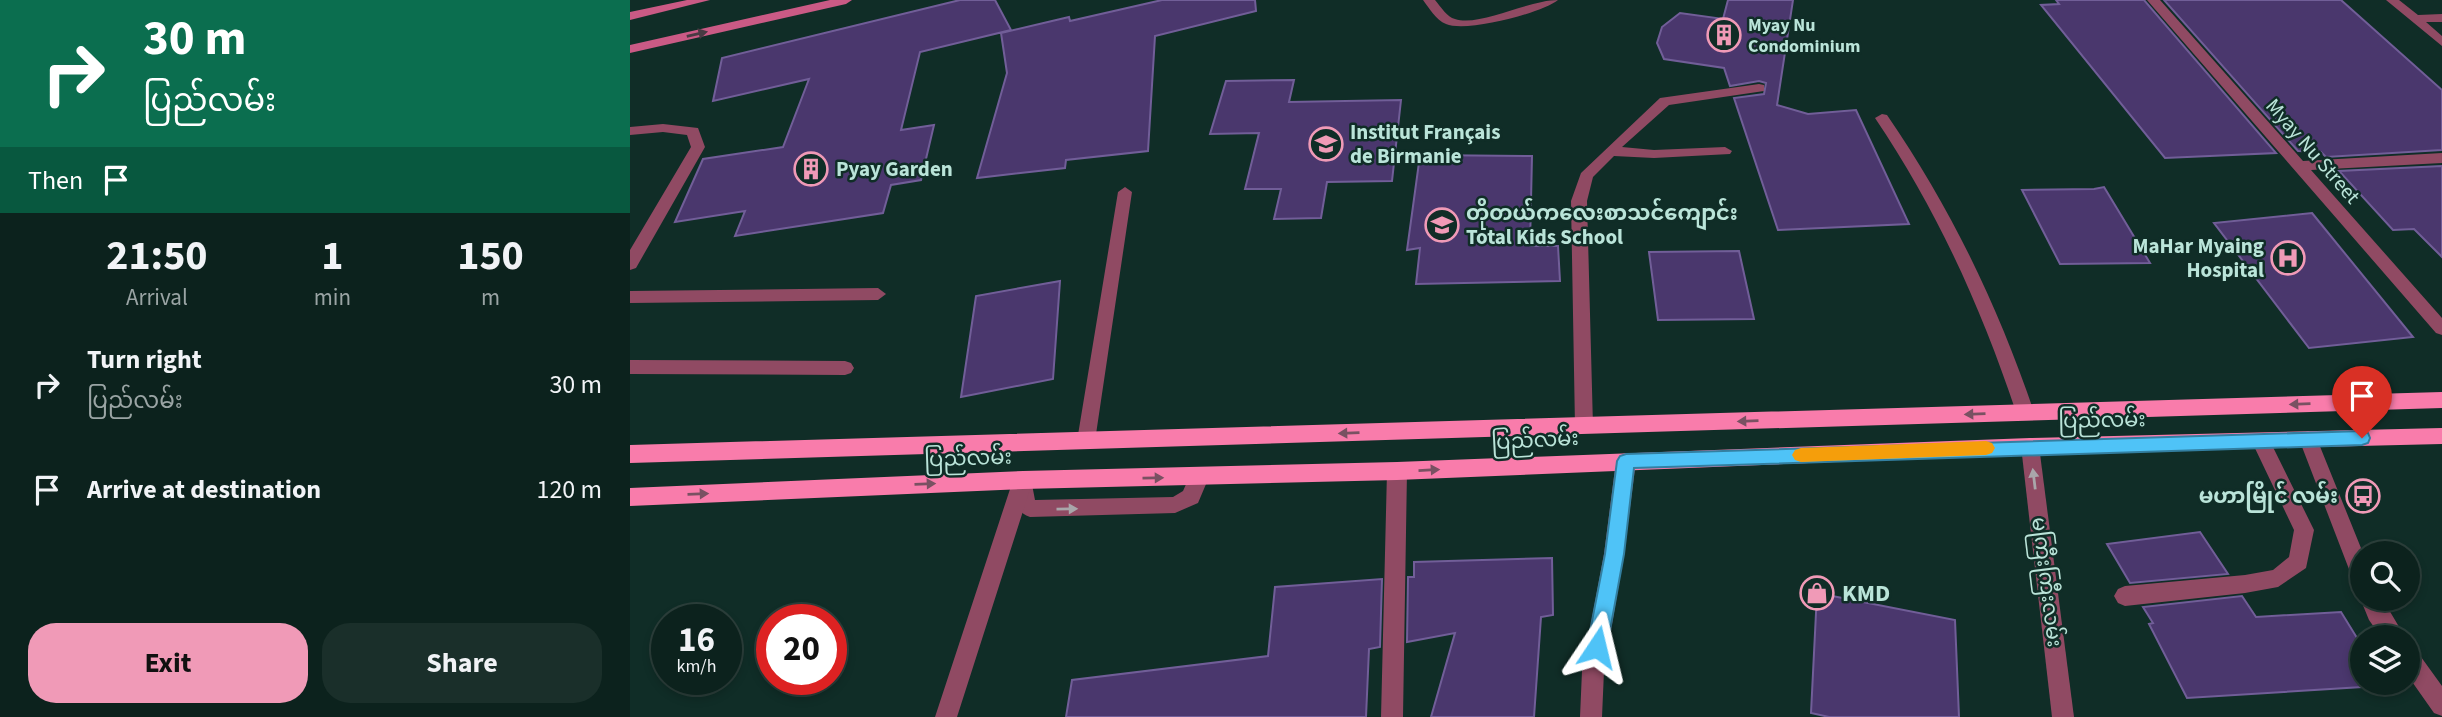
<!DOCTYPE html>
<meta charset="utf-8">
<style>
:root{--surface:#0c221d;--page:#1a2f2a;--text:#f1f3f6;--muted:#9aa4a4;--line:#2c3f3b;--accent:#f09ab7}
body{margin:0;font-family:"Source Sans 3","Noto Sans Myanmar",sans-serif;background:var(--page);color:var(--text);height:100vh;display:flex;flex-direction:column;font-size:26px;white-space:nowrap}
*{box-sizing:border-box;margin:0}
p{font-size:23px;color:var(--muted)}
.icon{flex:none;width:38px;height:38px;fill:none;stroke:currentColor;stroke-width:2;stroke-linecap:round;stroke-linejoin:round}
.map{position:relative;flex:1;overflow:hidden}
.details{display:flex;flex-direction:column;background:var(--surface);width:630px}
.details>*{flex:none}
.top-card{background:#0b6e4f;color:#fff;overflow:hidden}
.tools{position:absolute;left:1720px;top:541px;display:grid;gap:14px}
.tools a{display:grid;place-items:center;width:70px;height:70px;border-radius:50%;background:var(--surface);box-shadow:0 4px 10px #0003,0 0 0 2px var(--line);font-size:35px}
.speed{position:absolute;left:21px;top:604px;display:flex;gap:14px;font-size:35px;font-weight:700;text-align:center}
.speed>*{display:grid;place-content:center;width:91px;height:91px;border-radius:50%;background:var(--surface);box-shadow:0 4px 10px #0003,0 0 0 2px var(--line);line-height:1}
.speed small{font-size:18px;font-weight:400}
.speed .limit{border:10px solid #d22;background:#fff;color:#111}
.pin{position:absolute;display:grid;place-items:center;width:60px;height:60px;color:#fff;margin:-72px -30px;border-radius:50% 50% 50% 0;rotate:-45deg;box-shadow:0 0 7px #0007}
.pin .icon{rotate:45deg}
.me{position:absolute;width:77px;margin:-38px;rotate:10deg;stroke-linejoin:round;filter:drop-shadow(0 0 5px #0008)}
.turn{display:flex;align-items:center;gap:24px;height:147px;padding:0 28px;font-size:32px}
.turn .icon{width:91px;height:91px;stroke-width:2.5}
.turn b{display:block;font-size:49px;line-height:60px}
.then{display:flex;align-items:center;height:66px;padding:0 28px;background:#0003;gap:14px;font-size:26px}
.eta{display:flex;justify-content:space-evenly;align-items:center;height:119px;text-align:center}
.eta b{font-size:42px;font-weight:700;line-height:49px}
.action{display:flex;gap:14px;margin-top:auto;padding:14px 28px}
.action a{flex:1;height:80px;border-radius:28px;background:var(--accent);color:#111;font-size:28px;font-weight:700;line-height:80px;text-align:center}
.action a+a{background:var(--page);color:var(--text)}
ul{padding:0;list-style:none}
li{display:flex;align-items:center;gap:21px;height:105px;padding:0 28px}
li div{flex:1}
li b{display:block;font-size:26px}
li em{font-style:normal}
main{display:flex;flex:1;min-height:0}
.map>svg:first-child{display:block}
</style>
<main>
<section class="details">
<div class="top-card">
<div class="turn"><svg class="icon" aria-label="right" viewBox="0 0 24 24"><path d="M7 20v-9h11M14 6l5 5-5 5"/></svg><div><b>30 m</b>ပြည်လမ်း</div></div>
<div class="then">Then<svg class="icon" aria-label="arrive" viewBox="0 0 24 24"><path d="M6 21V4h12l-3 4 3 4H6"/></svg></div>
</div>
<div class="eta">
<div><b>21:50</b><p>Arrival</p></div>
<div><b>1</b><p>min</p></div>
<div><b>150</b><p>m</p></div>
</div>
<ul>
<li><svg class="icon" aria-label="right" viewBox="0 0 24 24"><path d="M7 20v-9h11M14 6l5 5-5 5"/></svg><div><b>Turn right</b><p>ပြည်လမ်း</p></div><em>30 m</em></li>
<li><svg class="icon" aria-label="arrive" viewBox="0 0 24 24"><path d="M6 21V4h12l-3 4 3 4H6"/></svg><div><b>Arrive at destination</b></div><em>120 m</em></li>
</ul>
<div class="action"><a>Exit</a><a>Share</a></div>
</section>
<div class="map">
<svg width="1812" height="717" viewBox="0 0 1812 717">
<rect width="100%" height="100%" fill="#102d27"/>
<path fill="#4a376d" stroke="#715e98" stroke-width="2" d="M 330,0 L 365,0 L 381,30 L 290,52 L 271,130 L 304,125 L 291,180 L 261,185 L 253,213 L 105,236 L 115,211 L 45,222 L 73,159 L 153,147 L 179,79 L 83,101 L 92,58 Z
M 532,0 L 625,0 L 626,11 L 525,36 L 518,151 L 436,160 L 435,168 L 347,178 L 377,73 L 371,33 L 439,17 L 440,21 Z
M 1098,0 L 1163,0 L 1147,105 L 1178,114 L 1226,110 L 1279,224 L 1148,230 L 1104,98 L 1134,94 L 1136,83 L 1129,81 L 1100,86 L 1094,68 L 1034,59 L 1027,43 L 1032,27 L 1050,13 L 1093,19 Z
M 1426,0 L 1514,0 L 1646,153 L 1535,158 L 1411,5 L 1429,4 Z
M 1534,0 L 1711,0 L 1812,90 L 1812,150 L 1696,157 L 1691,152 L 1668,151 Z
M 664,80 L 659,102 L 771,100 L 762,181 L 697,182 L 691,218 L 644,219 L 651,189 L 615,189 L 629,133 L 580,134 L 596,81 Z
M 790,155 L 902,156 L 900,246 L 928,246 L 930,281 L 786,284 L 790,248 L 777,250 Z
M 1812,166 L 1812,257 L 1784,229 L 1763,230 L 1709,171 Z
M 1474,187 L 1520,263 L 1430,264 L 1392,190 L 1464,189 Z
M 1682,213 L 1783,337 L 1679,348 L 1584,223 Z
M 1109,251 L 1124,319 L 1028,320 L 1019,252 Z
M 430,281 L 423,379 L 331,397 L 346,296 Z
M 1570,532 L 1598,574 L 1500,583 L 1477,544 Z
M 922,558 L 923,615 L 911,617 L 904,717 L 801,717 L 825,633 L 777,642 L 778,577 L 784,577 L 784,562 Z
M 752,579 L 750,647 L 739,649 L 736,717 L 436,717 L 442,680 L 638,656 L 645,587 Z
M 1187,593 L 1325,620 L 1329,717 L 1199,717 L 1181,713 Z
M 1612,596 L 1626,617 L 1711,612 L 1732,646 L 1732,687 L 1557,698 L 1519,624 L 1523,623 L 1513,607 Z"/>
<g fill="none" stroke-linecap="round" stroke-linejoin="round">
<path fill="#904a63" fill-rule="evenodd" d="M 1678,431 L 1685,434 L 1687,439 L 1733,553 L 1732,586 L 1725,584 L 1722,577 L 1669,439 L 1671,434 Z
M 1631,434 L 1638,437 L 1684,530 L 1676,568 L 1648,587 L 1615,593 L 1495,606 L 1488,603 L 1484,596 L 1488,589 L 1495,586 L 1615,575 L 1643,570 L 1659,557 L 1664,530 L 1622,442 L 1624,437 Z
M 996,453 L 1003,455 L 1006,461 L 994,554 L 974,671 L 972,717 L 950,717 L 952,671 L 974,554 L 986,461 L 989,455 Z
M 569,469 L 576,471 L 579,477 L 568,503 L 545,513 L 400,517 C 383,512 379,489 386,474 L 393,472 L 400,474 L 405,500 L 543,497 L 553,491 L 562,471 Z
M 1732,593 L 1732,598 L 1752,598 L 1775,637 L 1751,637 L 1739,620 L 1730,598 Z
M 1778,647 L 1786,650 L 1812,686 L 1812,716 L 1804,713 L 1778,676 Z"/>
<path fill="#904a63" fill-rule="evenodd" d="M 793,0 L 805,0 C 811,7 817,17 825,19 C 850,27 898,0 928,0 C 912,13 836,33 816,24 C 806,20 799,8 793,0 Z
M 1517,0 L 1530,0 L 1673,161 L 1812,153 L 1812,163 L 1681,170 L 1812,318 L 1812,335 L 1806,333 Z
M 1756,0 L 1769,0 L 1788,15 L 1812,14 L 1812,22 L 1796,22 L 1812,36 L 1812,46 Z
M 1129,84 L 1134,85 L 1134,91 L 1039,105 L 992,147 L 1024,150 L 1095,147 L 1102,151 L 1100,154 L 1024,158 L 984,156 L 963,177 L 957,201 L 963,426 L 961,431 L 954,433 L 947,431 L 945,426 L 941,201 L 951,173 L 1030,98 Z
M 1252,114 L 1257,115 C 1321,208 1368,306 1404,412 L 1401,417 L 1395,419 L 1389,417 L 1386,412 C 1351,307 1307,210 1245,118 Z
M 33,124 L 68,128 L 75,147 L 6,268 L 0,270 L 0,250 L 61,147 L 57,135 L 33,132 L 0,135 L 0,127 Z
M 495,187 L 502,192 L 465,441 L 463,446 L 456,449 L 449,446 L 447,441 L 488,192 Z
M 248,288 L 256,294 L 248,300 L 0,303 L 0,291 Z
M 0,360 L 215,361 L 221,363 L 224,368 L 221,373 L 215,375 L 0,374 Z
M 767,463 L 774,465 L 777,471 L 773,717 L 751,717 L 757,471 L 760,465 Z
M 393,472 L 400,474 L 403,480 L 327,717 L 305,717 L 383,480 L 386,474 Z"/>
<path fill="#904a63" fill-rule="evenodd" d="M 1400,438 L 1407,441 L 1409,446 L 1444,717 L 1422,717 L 1391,446 L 1393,441 Z"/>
<path fill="#ca5a85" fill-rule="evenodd" d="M 57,0 L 80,0 L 0,20 L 0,12 Z
M 200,0 L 222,0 L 216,4 L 0,53 L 0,45 Z"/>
<path fill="#f97cab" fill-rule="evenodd" d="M 1812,392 L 1812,408 L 0,463 L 0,445 Z
M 1812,428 L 1812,444 L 1400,454 L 767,480 L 393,489 L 0,506 L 0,488 L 393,471 L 767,462 L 1400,438 Z"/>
</g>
<defs><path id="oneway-solid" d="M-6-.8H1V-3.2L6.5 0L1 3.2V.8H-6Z" transform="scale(1.75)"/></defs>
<use fill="#483a43" href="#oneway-solid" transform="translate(67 34) rotate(-13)"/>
<g fill="#795162">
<use href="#oneway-solid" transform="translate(1670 404) rotate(178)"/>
<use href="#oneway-solid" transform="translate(1345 414) rotate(178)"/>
<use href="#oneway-solid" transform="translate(1118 421) rotate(178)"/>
<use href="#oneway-solid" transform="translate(719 433) rotate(178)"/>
<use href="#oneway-solid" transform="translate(799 470) rotate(-3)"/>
<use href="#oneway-solid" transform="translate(523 478) rotate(-1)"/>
<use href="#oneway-solid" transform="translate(295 484) rotate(-2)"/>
<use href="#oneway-solid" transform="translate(68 494) rotate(-2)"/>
</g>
<g fill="#a9a6aa">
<use href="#oneway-solid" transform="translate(1404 479) rotate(-97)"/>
<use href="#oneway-solid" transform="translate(437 509) rotate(-1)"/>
</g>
<path fill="#4fc3f7" stroke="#337fa1" stroke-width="2" d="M 1732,431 L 1738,433 L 1740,438 L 1738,443 L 1732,445 L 1004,468 L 994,554 L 977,647 L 974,654 L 967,657 L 960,654 L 957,647 L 975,554 L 987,461 L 990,456 L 996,454 Z"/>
<path fill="#f59e0b" d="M 1356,441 L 1362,443 L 1365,448 L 1362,453 L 1356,455 L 1171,462 L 1165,460 L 1162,455 L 1165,450 L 1171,448 Z"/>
<defs>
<symbol id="building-ring" viewBox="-11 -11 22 22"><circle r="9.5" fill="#102d27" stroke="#f09ab7" stroke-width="1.5"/><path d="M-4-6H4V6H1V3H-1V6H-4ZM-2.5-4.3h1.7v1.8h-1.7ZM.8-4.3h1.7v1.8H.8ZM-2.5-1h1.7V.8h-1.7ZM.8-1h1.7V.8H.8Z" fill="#f09ab7"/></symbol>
<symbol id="school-ring" viewBox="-11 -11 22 22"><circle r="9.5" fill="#102d27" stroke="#f09ab7" stroke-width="1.5"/><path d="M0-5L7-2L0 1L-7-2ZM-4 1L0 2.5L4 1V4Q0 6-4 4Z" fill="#f09ab7"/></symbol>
<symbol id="hospital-ring" viewBox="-11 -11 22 22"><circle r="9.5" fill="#102d27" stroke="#f09ab7" stroke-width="1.5"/><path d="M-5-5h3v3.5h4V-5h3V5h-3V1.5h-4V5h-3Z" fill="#f09ab7"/></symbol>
<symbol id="bus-ring" viewBox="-11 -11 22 22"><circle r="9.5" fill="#102d27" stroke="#f09ab7" stroke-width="1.5"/><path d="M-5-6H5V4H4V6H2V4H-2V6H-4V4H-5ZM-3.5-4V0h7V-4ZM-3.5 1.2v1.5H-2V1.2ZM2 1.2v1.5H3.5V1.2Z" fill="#f09ab7"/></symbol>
<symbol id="shop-ring" viewBox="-11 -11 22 22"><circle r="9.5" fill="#102d27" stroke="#f09ab7" stroke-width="1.5"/><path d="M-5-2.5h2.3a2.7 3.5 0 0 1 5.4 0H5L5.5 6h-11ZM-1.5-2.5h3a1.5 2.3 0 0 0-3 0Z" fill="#f09ab7"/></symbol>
</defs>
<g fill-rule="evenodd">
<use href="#building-ring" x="1075" y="16" width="38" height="38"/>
<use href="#school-ring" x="677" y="125" width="38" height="38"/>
<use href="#building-ring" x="162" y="150" width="38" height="38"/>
<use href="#school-ring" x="793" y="206" width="38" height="38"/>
<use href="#hospital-ring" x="1639" y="239" width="38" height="38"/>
<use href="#bus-ring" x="1714" y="477" width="38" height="38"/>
<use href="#shop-ring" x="1168" y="574" width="38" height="38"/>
</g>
<g text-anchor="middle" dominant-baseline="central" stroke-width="5" stroke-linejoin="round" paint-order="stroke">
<g font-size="18" font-weight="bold" fill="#bae4d9" stroke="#102d27" text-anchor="start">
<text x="1118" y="25">Myay Nu<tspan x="1118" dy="21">Condominium</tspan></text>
</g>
<g font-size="21" font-weight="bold" fill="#bae4d9" stroke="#102d27" text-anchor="start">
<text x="720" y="132">Institut Français<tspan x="720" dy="24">de Birmanie</tspan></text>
<text x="206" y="169">Pyay Garden</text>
<text x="836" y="213">တိုတယ်ကလေးစာသင်ကျောင်း<tspan x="836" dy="24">Total Kids School</tspan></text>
<text x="1634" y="246" text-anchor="end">MaHar Myaing<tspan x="1634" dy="24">Hospital</tspan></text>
<text x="1708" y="496" text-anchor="end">မဟာမြိုင် လမ်း</text>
</g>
<g font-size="21" fill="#bae4d9" stroke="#102d27">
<text transform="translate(1683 151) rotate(49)">Myay Nu Street</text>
<text transform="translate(1472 420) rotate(-1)">ပြည်လမ်း</text>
<text transform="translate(905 440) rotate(-3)">ပြည်လမ်း</text>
<text transform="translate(338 458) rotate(-2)">ပြည်လမ်း</text>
<text transform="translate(1417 582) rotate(83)">မကြီးကြီးလမ်း</text>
</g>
<g font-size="24" font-weight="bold" fill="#bae4d9" stroke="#102d27" text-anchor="start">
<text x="1212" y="593">KMD</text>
</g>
</g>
</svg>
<div class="tools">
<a><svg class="icon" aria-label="search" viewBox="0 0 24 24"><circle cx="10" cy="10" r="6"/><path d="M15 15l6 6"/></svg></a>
<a><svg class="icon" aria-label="layers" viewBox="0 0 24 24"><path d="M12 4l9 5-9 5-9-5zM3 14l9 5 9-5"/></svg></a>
</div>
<div class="speed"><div>16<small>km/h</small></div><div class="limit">20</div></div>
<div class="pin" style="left:1732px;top:438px;background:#d93025"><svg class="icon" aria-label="arrive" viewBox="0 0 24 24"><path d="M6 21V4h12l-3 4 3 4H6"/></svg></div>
<svg class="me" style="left:967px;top:647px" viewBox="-20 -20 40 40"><path d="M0-17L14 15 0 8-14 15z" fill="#4fc3f7" stroke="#fff" stroke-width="4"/></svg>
</div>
</main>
